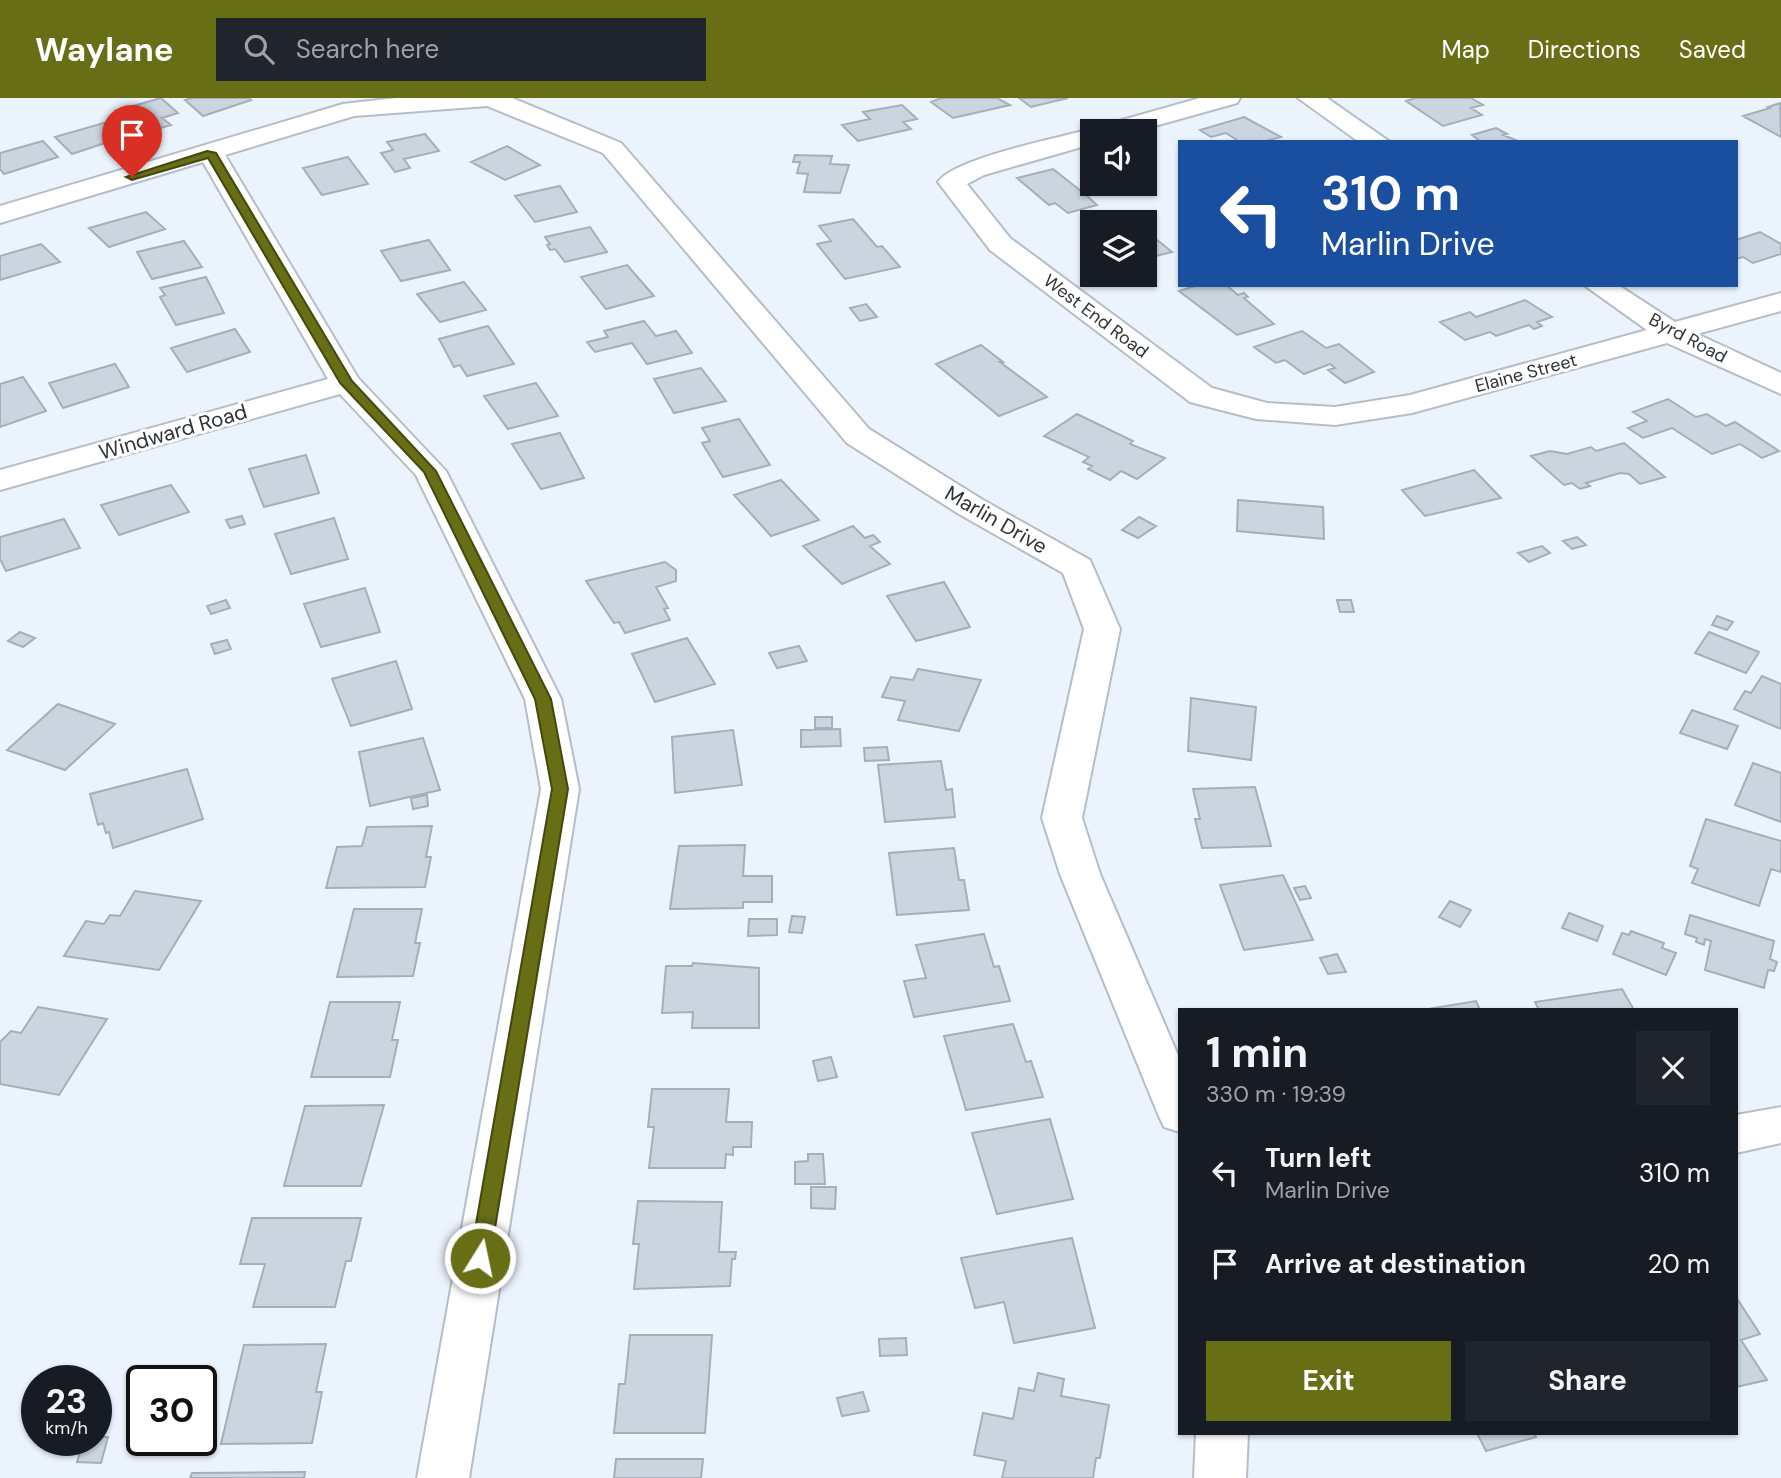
<!DOCTYPE html>
<meta charset="utf-8">
<style>
:root{--surface:#171b24;--page:#20242c;--text:#f1f3f6;--muted:#9ea1a6;--accent:#676e15}
body{margin:0;font-family:"DM Sans",sans-serif;background:var(--page);color:var(--text);height:100vh;display:flex;flex-direction:column;font-size:26px;white-space:nowrap}
*{box-sizing:border-box;margin:0}
p{font-size:23px;color:var(--muted)}
.icon{flex:none;width:38px;height:38px;fill:none;stroke:currentColor;stroke-width:2;stroke-linecap:round;stroke-linejoin:round}
.map{position:relative;flex:1;overflow:hidden}
.details{position:absolute;left:1178px;top:910px;width:560px;height:427px;display:flex;flex-direction:column;background:var(--surface);border-radius:0px;box-shadow:0 2px 5px #0004}
.details>*{flex:none}
.banner{position:absolute;left:1178px;top:42px;width:560px;height:147px;border-radius:0px;box-shadow:0 2px 5px #0004;background:#1a4fa0;color:#fff;overflow:hidden}
.tools{position:absolute;left:1080px;top:21px;display:grid;gap:14px}
.tools a{display:grid;place-items:center;width:77px;height:77px;border-radius:0px;background:var(--surface);box-shadow:0 2px 5px #0004;font-size:35px}
.speed{position:absolute;left:21px;top:1267px;display:flex;gap:14px;font-size:35px;font-weight:700;text-align:center}
.speed>*{display:grid;place-content:center;width:91px;height:91px;border-radius:50%;background:var(--surface);box-shadow:0 2px 5px #0004;line-height:1}
.speed small{font-size:18px;font-weight:400}
.speed .limit{border:4px solid #111;border-radius:10px;background:#fff;color:#111}
.pin{position:absolute;display:grid;place-items:center;width:60px;height:60px;color:#fff;margin:-72px -30px;border-radius:50% 50% 50% 0;rotate:-45deg;box-shadow:0 0 7px #0007}
.pin .icon{rotate:45deg}
.me{position:absolute;width:77px;margin:-38px;rotate:10deg;stroke-linejoin:round;filter:drop-shadow(0 0 5px #0008)}
.turn{display:flex;align-items:center;gap:24px;height:147px;padding:0 28px;font-size:32px}
.turn .icon{width:91px;height:91px;stroke-width:2.5}
.turn b{display:block;font-size:49px;line-height:60px}
.round{display:grid;place-items:center;flex:none;width:74px;height:74px;border-radius:0px;background:var(--page)}
.head{display:flex;align-items:center;justify-content:space-between;height:119px;padding:0 28px}
h1{font-size:42px;font-weight:700;line-height:52px}
.action{display:flex;gap:14px;margin-top:auto;padding:14px 28px}
.action a{flex:1;height:80px;border-radius:0px;background:var(--accent);color:#fff;font-size:28px;font-weight:700;line-height:80px;text-align:center}
.action a+a{background:var(--page);color:var(--text)}
ul{padding:0;list-style:none}
li{display:flex;align-items:center;gap:21px;height:91px;padding:0 28px}
li div{flex:1}
li b{display:block;font-size:26px}
li em{font-style:normal}
header{display:flex;align-items:center;gap:42px;box-sizing:border-box;height:98px;padding:0 35px;background:var(--accent);color:#fff}
header strong{font-size:33px}
nav{display:flex;gap:38px;margin-inline-start:auto;font-size:24px}
.search{width:490px;height:63px;background:var(--page);display:flex;align-items:center;gap:18px;box-sizing:border-box;padding:0 24px;border-radius:0px;color:var(--muted);font-size:26px}
.map>svg:first-child{display:block}
</style>
<header>
<strong>Waylane</strong>
<div class="search"><svg class="icon" aria-label="search" viewBox="0 0 24 24"><circle cx="10" cy="10" r="6"/><path d="M15 15l6 6"/></svg>Search here</div>
<nav><a>Map</a><a>Directions</a><a>Saved</a></nav>
</header>
<div class="map">
<svg width="1781" height="1380" viewBox="0 0 1781 1380">
<rect width="100%" height="100%" fill="#ebf4fd"/>
<path fill="#cad5e0" stroke="#a4afb9" stroke-width="2" d="M 161,0 L 178,15 L 162,20 L 171,27 L 140,36 L 115,13 Z
M 192,0 L 249,0 L 251,2 L 203,18 L 185,2 Z
M 941,0 L 997,0 L 1010,7 L 953,20 L 931,4 Z
M 1019,0 L 1068,0 L 1031,9 Z
M 1415,0 L 1471,0 L 1483,7 L 1471,10 L 1482,17 L 1443,28 L 1406,3 Z
M 1780,5 L 1781,39 L 1743,18 L 1770,10 L 1768,9 Z
M 902,7 L 917,21 L 903,24 L 911,31 L 858,43 L 842,27 L 870,21 L 863,14 Z
M 1244,19 L 1281,39 L 1262,44 L 1240,44 L 1226,35 L 1211,39 L 1200,32 Z
M 107,24 L 123,39 L 72,56 L 55,39 Z
M 1496,30 L 1507,36 L 1503,37 L 1518,43 L 1481,44 L 1472,37 Z
M 425,36 L 439,53 L 404,61 L 410,70 L 395,74 L 381,55 L 393,52 L 387,44 Z
M 43,43 L 58,59 L 4,76 L 0,71 L 0,55 Z
M 507,48 L 540,67 L 505,82 L 471,64 Z
M 795,57 L 832,58 L 830,66 L 849,67 L 840,95 L 804,94 L 808,76 L 797,75 L 800,64 L 793,64 Z
M 348,59 L 368,86 L 322,97 L 303,70 Z
M 1053,71 L 1086,97 L 1097,107 L 1068,115 L 1055,105 L 1049,107 L 1017,80 Z
M 560,88 L 577,114 L 535,124 L 515,98 Z
M 146,114 L 165,131 L 109,149 L 89,130 Z
M 853,121 L 877,149 L 882,148 L 900,169 L 845,181 L 817,146 L 831,143 L 819,128 Z
M 590,129 L 607,154 L 565,164 L 555,151 L 550,152 L 547,147 L 550,146 L 545,139 Z
M 1144,132 L 1161,145 L 1172,154 L 1144,161 Z
M 1760,134 L 1781,146 L 1781,156 L 1753,165 L 1743,159 L 1736,161 L 1736,142 Z
M 429,142 L 450,172 L 401,183 L 381,153 Z
M 184,143 L 202,169 L 152,181 L 137,154 Z
M 41,146 L 60,164 L 0,182 L 0,158 Z
M 627,167 L 654,198 L 606,211 L 581,179 Z
M 206,179 L 224,215 L 176,227 L 160,199 L 165,197 L 160,190 Z
M 464,184 L 486,212 L 440,224 L 417,196 Z
M 1198,187 L 1226,187 L 1238,197 L 1244,195 L 1248,199 L 1244,200 L 1274,226 L 1237,237 L 1179,193 Z
M 1525,202 L 1552,219 L 1537,224 L 1542,228 L 1534,231 L 1529,227 L 1496,238 L 1490,234 L 1465,242 L 1440,224 L 1470,214 L 1476,219 Z
M 866,206 L 877,219 L 860,223 L 850,210 Z
M 644,223 L 656,238 L 676,233 L 692,255 L 647,266 L 632,245 L 595,254 L 587,244 L 608,239 L 604,233 Z
M 488,228 L 514,266 L 467,278 L 460,267 L 454,269 L 439,241 Z
M 235,231 L 250,254 L 187,274 L 171,250 Z
M 1302,233 L 1326,250 L 1339,246 L 1374,274 L 1345,285 L 1328,272 L 1335,270 L 1330,266 L 1304,276 L 1285,262 L 1276,265 L 1254,249 Z
M 981,247 L 1003,264 L 1000,264 L 1047,299 L 999,318 L 936,266 Z
M 115,266 L 129,289 L 63,310 L 49,285 Z
M 701,270 L 726,303 L 674,315 L 654,281 Z
M 23,279 L 46,313 L 0,329 L 0,286 Z
M 536,285 L 558,318 L 508,331 L 484,298 Z
M 1668,301 L 1696,319 L 1707,316 L 1726,328 L 1735,324 L 1779,353 L 1762,360 L 1740,346 L 1712,356 L 1672,330 L 1643,340 L 1628,330 L 1647,323 L 1633,314 Z
M 1077,316 L 1133,343 L 1130,346 L 1165,360 L 1137,381 L 1121,373 L 1110,382 L 1088,371 L 1092,368 L 1083,364 L 1089,359 L 1044,338 Z
M 739,321 L 770,367 L 723,379 L 702,345 L 710,343 L 702,330 Z
M 560,335 L 584,380 L 541,391 L 512,346 Z
M 1624,345 L 1665,379 L 1640,386 L 1629,376 L 1620,375 L 1586,385 L 1590,388 L 1580,391 L 1572,385 L 1564,387 L 1531,358 L 1550,353 L 1567,356 L 1591,349 L 1596,353 Z
M 306,357 L 319,395 L 264,409 L 249,371 Z
M 1474,372 L 1501,400 L 1425,418 L 1402,392 Z
M 781,382 L 819,422 L 771,438 L 734,397 Z
M 171,387 L 189,414 L 119,437 L 101,407 Z
M 1238,402 L 1323,409 L 1324,441 L 1237,433 Z
M 242,418 L 245,426 L 230,430 L 226,422 Z
M 1139,419 L 1156,428 L 1138,440 L 1122,432 Z
M 334,420 L 348,461 L 291,476 L 275,436 Z
M 64,421 L 80,450 L 6,473 L 0,461 L 0,439 Z
M 853,428 L 865,440 L 873,437 L 880,444 L 870,448 L 890,466 L 842,486 L 803,448 Z
M 1577,439 L 1586,447 L 1572,451 L 1563,443 Z
M 1542,448 L 1550,455 L 1529,464 L 1518,455 Z
M 665,464 L 676,472 L 676,483 L 656,489 L 668,510 L 664,511 L 670,522 L 625,535 L 619,524 L 614,525 L 586,483 Z
M 944,484 L 970,529 L 916,543 L 887,498 Z
M 365,490 L 380,534 L 321,549 L 304,506 Z
M 226,502 L 230,510 L 211,516 L 207,508 Z
M 1337,502 L 1351,502 L 1354,514 L 1340,514 Z
M 1717,518 L 1733,524 L 1727,532 L 1712,527 Z
M 20,534 L 35,540 L 23,549 L 8,543 Z
M 1709,534 L 1759,554 L 1746,575 L 1695,555 Z
M 687,540 L 715,586 L 655,604 L 632,556 Z
M 227,542 L 231,551 L 215,556 L 211,546 Z
M 799,548 L 807,563 L 777,570 L 769,555 Z
M 396,563 L 412,611 L 351,628 L 332,581 Z
M 918,571 L 981,582 L 959,633 L 898,622 L 905,603 L 882,599 L 891,579 L 913,582 Z
M 1762,578 L 1781,586 L 1781,631 L 1734,611 L 1745,593 L 1751,595 Z
M 1191,600 L 1256,609 L 1251,662 L 1188,653 Z
M 58,606 L 115,626 L 65,672 L 7,652 Z
M 1692,612 L 1738,628 L 1727,651 L 1680,635 Z
M 815,619 L 832,619 L 832,630 L 815,630 Z
M 840,631 L 841,648 L 801,649 L 801,632 Z
M 733,632 L 742,687 L 675,695 L 672,639 Z
M 423,640 L 440,692 L 370,708 L 359,654 Z
M 887,649 L 889,662 L 865,663 L 864,650 Z
M 941,663 L 946,692 L 952,691 L 955,719 L 885,724 L 878,667 Z
M 1753,665 L 1781,675 L 1781,724 L 1735,707 Z
M 187,671 L 203,721 L 113,750 L 109,734 L 106,735 L 103,725 L 98,727 L 90,696 Z
M 1255,689 L 1271,748 L 1202,750 L 1195,721 L 1200,721 L 1193,691 Z
M 427,697 L 428,708 L 413,711 L 411,700 Z
M 1706,721 L 1781,743 L 1781,774 L 1771,771 L 1759,808 L 1692,785 L 1698,771 L 1690,768 Z
M 432,728 L 426,759 L 431,759 L 425,789 L 326,790 L 337,749 L 362,748 L 367,729 Z
M 745,747 L 743,778 L 772,778 L 772,804 L 743,804 L 743,810 L 670,811 L 679,748 Z
M 954,750 L 959,782 L 964,782 L 969,812 L 897,817 L 889,755 Z
M 1283,777 L 1313,842 L 1244,852 L 1220,787 Z
M 1305,788 L 1311,800 L 1300,802 L 1294,790 Z
M 135,793 L 201,803 L 159,872 L 64,858 L 86,823 L 104,826 L 110,817 L 120,818 Z
M 1450,803 L 1471,812 L 1460,829 L 1439,819 Z
M 354,811 L 422,811 L 415,845 L 420,845 L 413,878 L 337,879 Z
M 1569,815 L 1603,828 L 1597,843 L 1562,830 Z
M 1690,817 L 1774,843 L 1770,861 L 1777,864 L 1774,873 L 1768,872 L 1764,890 L 1705,872 L 1711,843 L 1705,841 L 1704,847 L 1696,844 L 1697,840 L 1685,836 Z
M 792,818 L 805,819 L 802,835 L 789,834 Z
M 749,821 L 777,821 L 777,837 L 748,838 Z
M 1631,833 L 1664,845 L 1662,850 L 1676,855 L 1666,877 L 1613,856 L 1622,835 L 1629,837 Z
M 984,836 L 994,869 L 999,868 L 1010,903 L 914,919 L 904,883 L 926,880 L 916,847 Z
M 1337,856 L 1346,874 L 1328,876 L 1320,860 Z
M 693,865 L 759,870 L 759,930 L 692,930 L 693,914 L 662,915 L 666,868 L 692,868 Z
M 1622,891 L 1634,912 L 1539,912 L 1535,904 Z
M 1476,903 L 1480,912 L 1422,912 Z
M 330,904 L 400,904 L 392,942 L 398,942 L 390,979 L 311,979 Z
M 38,909 L 107,921 L 59,997 L 0,986 L 0,944 L 11,933 L 21,935 Z
M 1013,926 L 1026,964 L 1031,963 L 1043,999 L 966,1012 L 944,938 Z
M 831,959 L 837,979 L 818,983 L 813,963 Z
M 652,991 L 729,991 L 726,1024 L 752,1024 L 751,1049 L 733,1049 L 733,1057 L 726,1056 L 725,1070 L 649,1070 L 654,1029 L 648,1029 Z
M 384,1007 L 361,1088 L 284,1088 L 305,1008 Z
M 1050,1021 L 1073,1101 L 997,1116 L 972,1035 Z
M 808,1056 L 823,1056 L 825,1086 L 795,1086 L 795,1064 L 808,1063 Z
M 811,1089 L 836,1089 L 835,1111 L 811,1110 Z
M 638,1103 L 722,1104 L 719,1154 L 736,1154 L 735,1161 L 732,1161 L 730,1188 L 634,1191 L 639,1146 L 633,1146 Z
M 252,1120 L 361,1120 L 351,1163 L 346,1163 L 335,1209 L 253,1209 L 265,1166 L 240,1166 Z
M 1072,1140 L 1095,1230 L 1014,1245 L 1004,1204 L 975,1210 L 961,1160 Z
M 1736,1199 L 1760,1236 L 1741,1242 L 1767,1282 L 1736,1289 Z
M 630,1237 L 712,1237 L 705,1335 L 614,1335 L 619,1286 L 625,1286 Z
M 906,1240 L 907,1257 L 880,1258 L 879,1241 Z
M 326,1246 L 316,1294 L 322,1294 L 312,1345 L 221,1346 L 244,1247 Z
M 1038,1275 L 1064,1281 L 1061,1298 L 1109,1307 L 1100,1360 L 1096,1360 L 1093,1380 L 1002,1380 L 1006,1363 L 974,1357 L 983,1315 L 1013,1321 L 1019,1290 L 1034,1293 Z
M 863,1294 L 869,1313 L 842,1318 L 837,1300 Z
M 1477,1335 L 1534,1335 L 1536,1339 L 1486,1353 Z
M 96,1339 L 108,1339 L 101,1365 L 77,1364 L 84,1342 L 96,1342 Z
M 616,1361 L 703,1361 L 701,1380 L 614,1380 Z
M 305,1374 L 304,1380 L 190,1380 L 192,1375 Z"/>
<g fill="none" stroke-linecap="round" stroke-linejoin="round">
<defs>
<path id="minor" d="M 396,0 L 512,0 L 621,45 L 869,331 L 983,402 L 1090,462 L 1120,531 L 1082,720 L 1100,776 L 1180,962 L 1180,1034 L 1164,1029 L 1158,1016 L 1060,776 L 1042,720 L 1084,531 L 1063,475 L 959,416 L 847,345 L 603,55 L 487,8 L 354,18 L 225,57 L 358,280 L 446,373 L 561,601 L 579,691 L 469,1380 L 417,1380 L 541,691 L 525,601 L 416,377 L 340,296 L 0,392 L 0,372 L 328,281 L 203,64 L 0,125 L 0,108 L 343,6 Z
M 1200,0 L 1240,0 L 1237,5 L 1137,33 L 1092,33 L 1092,46 L 984,77 L 967,86 L 1010,140 L 1212,290 L 1267,305 L 1335,309 L 1410,297 L 1647,232 L 1584,187 L 1618,187 L 1675,224 L 1781,195 L 1781,213 L 1697,236 L 1781,275 L 1781,296 L 1667,245 L 1412,315 L 1335,327 L 1256,321 L 1190,304 L 990,152 L 938,84 C 954,61 1053,41 1083,33 L 1098,32 L 1101,28 Z
M 1298,0 L 1327,0 L 1390,44 L 1359,44 Z
M 1781,1009 L 1781,1045 L 1736,1055 L 1736,1017 Z
M 1196,1335 L 1248,1335 L 1246,1380 L 1194,1380 Z"/>
</defs>
<use href="#minor" stroke="#b3bec8" stroke-width="4"/>
<use href="#minor" fill="#fff" fill-rule="evenodd"/>
</g>
<path fill="#676e15" stroke="#43480e" stroke-width="2" d="M 207,53 L 216,55 L 352,283 L 436,373 L 551,601 L 568,691 L 490,1160 L 487,1166 L 480,1168 L 473,1166 L 470,1160 L 552,691 L 535,601 L 424,374 L 340,285 L 208,60 L 132,82 L 126,79 Z"/>
<g text-anchor="middle" dominant-baseline="central" stroke-width="6" stroke-linejoin="round" paint-order="stroke">
<g font-size="18" fill="#2f3438" stroke="#fff">
<text transform="translate(1096 218) rotate(37)">West End Road</text>
<text transform="translate(1688 240) rotate(28)">Byrd Road</text>
<text transform="translate(1526 275) rotate(-15)">Elaine Street</text>
</g>
<g font-size="21" fill="#2f3438" stroke="#fff">
<text transform="translate(173 334) rotate(-16)">Windward Road</text>
<text transform="translate(996 422) rotate(30)">Marlin Drive</text>
</g>
</g>
</svg>
<div class="tools">
<a><svg class="icon" aria-label="sound" viewBox="0 0 24 24"><path d="M4 9h4l5-4v14l-5-4H4zM17 9q2 3 0 6"/></svg></a>
<a><svg class="icon" aria-label="layers" viewBox="0 0 24 24"><path d="M12 4l9 5-9 5-9-5zM3 14l9 5 9-5"/></svg></a>
</div>
<div class="speed"><div>23<small>km/h</small></div><div class="limit">30</div></div>
<div class="pin" style="left:132px;top:79px;background:#d93025"><svg class="icon" aria-label="arrive" viewBox="0 0 24 24"><path d="M6 21V4h12l-3 4 3 4H6"/></svg></div>
<svg class="me" style="left:480px;top:1160px" viewBox="-20 -20 40 40"><circle r="17" fill="#676e15" stroke="#fff" stroke-width="3"/><path d="M0-11L8 9 0 5-8 9z" fill="#fff"/></svg>
<div class="banner">
<div class="turn"><svg class="icon" aria-label="left" viewBox="0 0 24 24"><path d="M17 20v-9H6M10 6l-5 5 5 5"/></svg><div><b>310 m</b>Marlin Drive</div></div>
</div>
<section class="details">
<div class="head"><div><h1>1 min</h1><p>330 m · 19:39</p></div><a class="round"><svg class="icon" aria-label="close" viewBox="0 0 24 24"><path d="M6 6l12 12M18 6L6 18"/></svg></a></div>
<ul>
<li><svg class="icon" aria-label="left" viewBox="0 0 24 24"><path d="M17 20v-9H6M10 6l-5 5 5 5"/></svg><div><b>Turn left</b><p>Marlin Drive</p></div><em>310 m</em></li>
<li><svg class="icon" aria-label="arrive" viewBox="0 0 24 24"><path d="M6 21V4h12l-3 4 3 4H6"/></svg><div><b>Arrive at destination</b></div><em>20 m</em></li>
</ul>
<div class="action"><a>Exit</a><a>Share</a></div>
</section>
</div>
